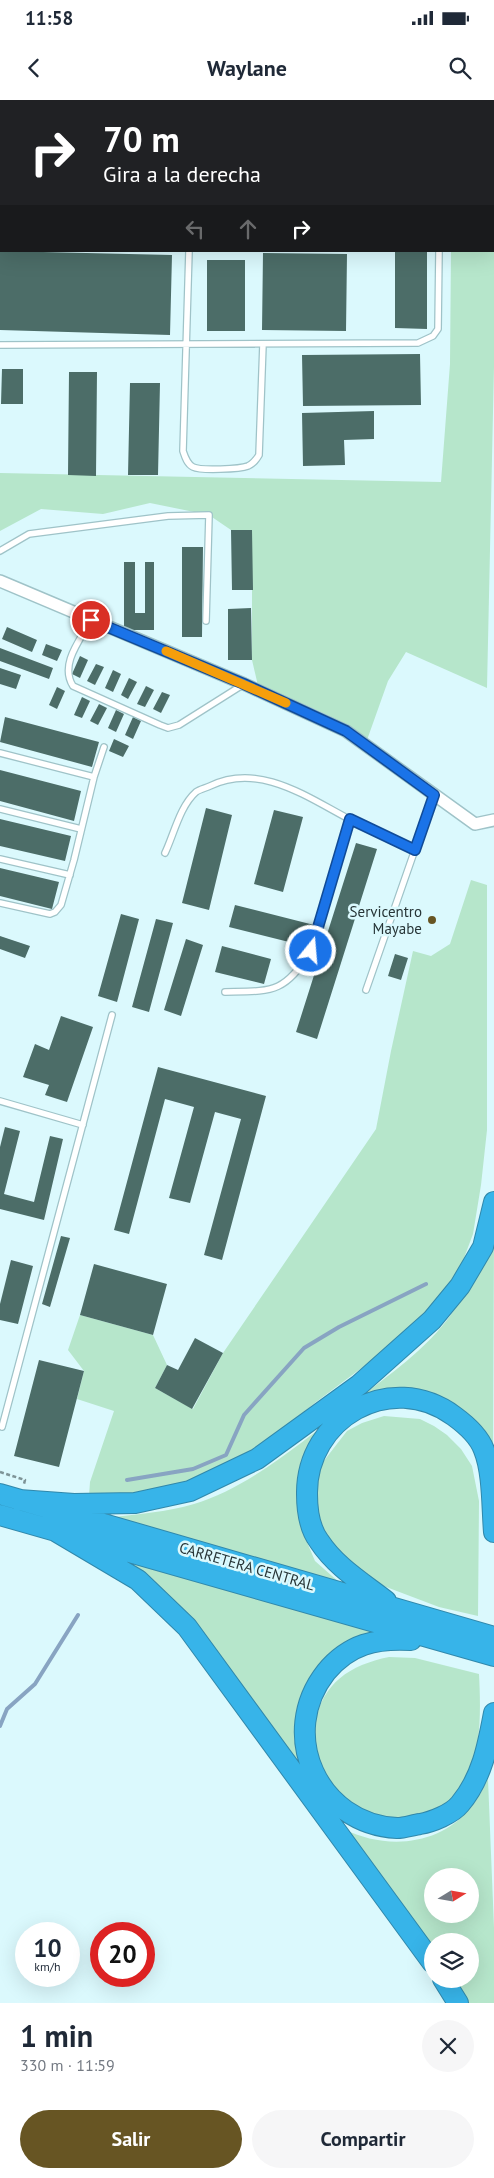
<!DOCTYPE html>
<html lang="es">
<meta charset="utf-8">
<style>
:root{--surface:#fff;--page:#f6f6f7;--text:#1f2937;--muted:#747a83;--accent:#675523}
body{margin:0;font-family:"PT Sans",sans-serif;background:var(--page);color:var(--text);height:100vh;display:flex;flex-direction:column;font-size:19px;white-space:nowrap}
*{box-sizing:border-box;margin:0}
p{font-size:16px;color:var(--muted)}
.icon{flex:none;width:28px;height:28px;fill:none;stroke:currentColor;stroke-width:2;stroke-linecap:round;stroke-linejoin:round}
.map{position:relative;height:1903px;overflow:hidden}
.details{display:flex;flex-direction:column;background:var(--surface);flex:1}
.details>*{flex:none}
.top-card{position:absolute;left:0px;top:0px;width:495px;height:152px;box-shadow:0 5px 20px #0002;background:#202124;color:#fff;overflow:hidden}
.needle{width:32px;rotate:79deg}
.buttons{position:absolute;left:424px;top:1768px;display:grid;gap:10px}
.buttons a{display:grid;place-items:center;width:55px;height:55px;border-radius:50%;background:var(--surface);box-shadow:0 5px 20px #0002;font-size:25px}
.speed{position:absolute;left:15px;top:1822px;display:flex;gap:10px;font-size:25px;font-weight:700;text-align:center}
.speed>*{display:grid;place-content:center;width:65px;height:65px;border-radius:50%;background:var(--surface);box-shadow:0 5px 20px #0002;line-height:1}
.speed small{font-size:12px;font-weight:400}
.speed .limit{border:8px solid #d22;background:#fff;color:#111}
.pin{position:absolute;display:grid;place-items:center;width:42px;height:42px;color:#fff;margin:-21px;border:2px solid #fff;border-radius:50%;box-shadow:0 1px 5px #0007}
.me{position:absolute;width:55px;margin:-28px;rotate:17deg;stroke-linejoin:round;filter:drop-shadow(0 0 4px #0008)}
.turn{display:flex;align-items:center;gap:18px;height:105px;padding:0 20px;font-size:22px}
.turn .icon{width:65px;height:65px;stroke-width:2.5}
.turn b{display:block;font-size:35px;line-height:42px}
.lanes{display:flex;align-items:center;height:48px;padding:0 20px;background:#0003;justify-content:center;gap:25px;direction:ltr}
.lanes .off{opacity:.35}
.round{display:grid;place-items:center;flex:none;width:52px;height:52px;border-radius:26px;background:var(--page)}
.head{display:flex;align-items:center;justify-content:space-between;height:85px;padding:0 20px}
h1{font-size:30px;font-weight:800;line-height:38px}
.button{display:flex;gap:10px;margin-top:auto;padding:10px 20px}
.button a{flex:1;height:58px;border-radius:30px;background:var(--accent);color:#fff;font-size:20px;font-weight:800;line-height:58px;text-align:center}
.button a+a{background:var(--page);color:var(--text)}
.status{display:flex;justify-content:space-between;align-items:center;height:35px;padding:0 25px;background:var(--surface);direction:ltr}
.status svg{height:14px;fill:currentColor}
header{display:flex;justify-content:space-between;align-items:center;height:65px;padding:0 20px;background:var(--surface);font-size:22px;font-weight:800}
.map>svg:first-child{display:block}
</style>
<div class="status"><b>11:58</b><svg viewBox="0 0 49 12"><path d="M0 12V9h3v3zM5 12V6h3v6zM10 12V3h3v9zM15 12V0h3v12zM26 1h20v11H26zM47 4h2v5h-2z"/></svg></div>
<header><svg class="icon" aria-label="back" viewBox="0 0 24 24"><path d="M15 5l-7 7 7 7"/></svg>Waylane<svg class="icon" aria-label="search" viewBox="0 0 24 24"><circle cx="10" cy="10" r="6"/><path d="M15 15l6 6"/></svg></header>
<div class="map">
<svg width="494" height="1903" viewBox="0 0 494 1903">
<rect width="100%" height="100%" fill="#dbf9fd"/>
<path fill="#b6e6cb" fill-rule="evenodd" d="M 452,0 L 494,0 L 494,266 L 487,588 L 406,552 L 388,581 L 367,640 C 336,616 297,599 259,590 L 252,560 L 252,430 L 231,430 L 209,415 L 150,403 L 103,414 L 41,409 L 0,431 L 0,373 L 441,382 L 450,264 L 451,151 L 494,151 L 494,1 Z
M 471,780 L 487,785 L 487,1030 L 481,1085 L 473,1134 L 461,1166 L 448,1189 L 435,1205 L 375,1258 L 316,1302 L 260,1348 L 190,1386 L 140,1397 L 89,1396 L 90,1382 L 114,1311 L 77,1299 L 84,1271 L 68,1250 L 80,1215 L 153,1235 L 167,1265 L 155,1288 L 193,1309 L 223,1253 L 376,1029 L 391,951 L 413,851 L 431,856 L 450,844 Z
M 494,1134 L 493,1360 L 468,1325 L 382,1299 L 305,1360 L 297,1392 L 299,1415 L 304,1435 L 315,1461 L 340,1483 L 108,1418 C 136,1414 168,1412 194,1404 C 249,1388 303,1341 347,1307 C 382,1280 420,1255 447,1220 C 467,1194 480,1164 494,1134 Z
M 384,1316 L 420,1319 L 434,1326 L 447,1335 L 461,1349 L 472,1366 L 479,1401 L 478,1516 L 439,1507 L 373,1482 L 359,1473 L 323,1435 L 315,1407 L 317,1376 L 323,1362 L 347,1331 L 362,1323 Z
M 96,1453 L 387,1536 L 365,1542 L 297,1617 L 294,1637 L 300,1671 L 215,1564 Z
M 389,1557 L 415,1558 L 479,1574 C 481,1614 483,1676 449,1704 C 438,1713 412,1719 399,1724 L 339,1703 C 332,1690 315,1664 312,1651 C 310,1642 313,1633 315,1624 C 322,1583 350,1565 389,1557 Z
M 488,1679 L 494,1828 L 494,1903 L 460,1903 L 445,1879 L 470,1879 L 470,1841 L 432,1841 L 432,1860 L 344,1729 C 385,1750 440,1746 470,1708 C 478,1699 483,1689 488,1679 ZM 432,1776 L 470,1776 L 470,1814 L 432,1814 Z"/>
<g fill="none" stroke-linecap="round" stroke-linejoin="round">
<path stroke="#88a4c2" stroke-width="4" d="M 127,1380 L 193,1369 L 226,1355 L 244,1315 L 304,1248 L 339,1227 L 426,1184
M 0,1626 L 7,1609 L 35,1584 L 78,1515"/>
</g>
<path fill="#4c6d68" d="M 0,151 L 172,155 L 170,235 L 0,230 Z
M 395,151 L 427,151 L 427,229 L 395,228 Z
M 263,153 L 347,154 L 346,231 L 262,230 Z
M 207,160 L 245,160 L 245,231 L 207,231 Z
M 420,254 L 421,305 L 303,306 L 302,255 Z
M 2,269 L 23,269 L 23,304 L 1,304 Z
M 69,272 L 97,272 L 96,376 L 68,375 Z
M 130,283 L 160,283 L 158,375 L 128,375 Z
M 374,311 L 374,339 L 344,340 L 345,365 L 303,366 L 302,313 Z
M 231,430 L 252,430 L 253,490 L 232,490 Z
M 182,447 L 203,447 L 202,537 L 182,537 Z
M 124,462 L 135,462 L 135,513 L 145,513 L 145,462 L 154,462 L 154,530 L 124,530 Z
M 251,508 L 252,560 L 228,560 L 228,509 Z
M 7,527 L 37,540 L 32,552 L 2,539 Z
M 46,544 L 62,550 L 57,561 L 42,555 Z
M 0,548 L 53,568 L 49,579 L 0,561 Z
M 80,556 L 88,560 L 80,578 L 72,574 Z
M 96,564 L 104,567 L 95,585 L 87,581 Z
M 0,568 L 21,575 L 16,589 L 0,584 Z
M 113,570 L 121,574 L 113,592 L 105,588 Z
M 129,578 L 137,582 L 128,599 L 121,595 Z
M 146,586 L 154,590 L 145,607 L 137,604 Z
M 57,587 L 65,591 L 57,609 L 49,605 Z
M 162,592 L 170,595 L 161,613 L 153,609 Z
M 82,597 L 90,601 L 82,618 L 74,615 Z
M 99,604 L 107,608 L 98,625 L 90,621 Z
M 116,610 L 124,614 L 116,632 L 108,628 Z
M 5,617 L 99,642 L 92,667 L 0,642 Z
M 133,617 L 141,621 L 133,639 L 125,635 Z
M 114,639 L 129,646 L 123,657 L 109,651 Z
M 0,670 L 81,691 L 74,721 L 0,701 Z
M 206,708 L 232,715 L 209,810 L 182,803 Z
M 274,710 L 303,717 L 283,792 L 254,784 Z
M 0,719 L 71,736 L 65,761 L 0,746 Z
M 356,743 L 377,749 L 317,939 L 296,932 Z
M 0,768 L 59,782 L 52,809 L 0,796 Z
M 235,805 L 314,825 L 309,847 L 229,827 Z
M 121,814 L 139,819 L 117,902 L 98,896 Z
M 156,819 L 173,823 L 149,912 L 132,907 Z
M 0,836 L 30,846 L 25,858 L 0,849 Z
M 186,839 L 203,845 L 181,916 L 164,910 Z
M 222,846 L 271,859 L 264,884 L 215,872 Z
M 395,854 L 408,858 L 401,880 L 388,876 Z
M 61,916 L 93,927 L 67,1002 L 45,995 L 49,985 L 23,977 L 35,944 L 49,950 Z
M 158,967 L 266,996 L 222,1160 L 204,1155 L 241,1019 L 215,1012 L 190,1103 L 169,1098 L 194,1007 L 165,999 L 129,1134 L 114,1130 Z
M 5,1027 L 20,1031 L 4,1094 L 34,1102 L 50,1036 L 63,1039 L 44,1120 L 0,1109 L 0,1047 Z
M 61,1136 L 70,1138 L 50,1207 L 42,1204 Z
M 11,1160 L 33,1166 L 18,1224 L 0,1220 L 0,1204 Z
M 94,1164 L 167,1184 L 153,1235 L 80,1215 Z
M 195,1238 L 223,1253 L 192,1309 L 155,1288 L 167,1265 L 178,1270 Z
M 39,1260 L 84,1271 L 59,1367 L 14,1356 Z"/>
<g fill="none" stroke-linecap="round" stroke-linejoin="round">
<defs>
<path id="lane" d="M 132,1 L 132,0
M 439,1 L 439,0
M 0,140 L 1,140
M 189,151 L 183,351 C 185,357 187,364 193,367 C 201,371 240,369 248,366 C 254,363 256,360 259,355 L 263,244
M 0,245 L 418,243 L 433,236 L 438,229 L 439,151
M 0,451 L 29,434 L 168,416 L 209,415 L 206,521
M 91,520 C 81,539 59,564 73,586 L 160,625 L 168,628 L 179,625 L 244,584
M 0,653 L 94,677
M 0,709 L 81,729
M 165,753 C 174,734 180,706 196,692 C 200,689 206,688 210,686 C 259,662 307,697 349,719 C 371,730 393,740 415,750
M 0,759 L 70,775
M 0,803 L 50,814 L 55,812 L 61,805 L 74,760 L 94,677 L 104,647
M 366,890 L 434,695
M 225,892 C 272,891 284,894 311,851 L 350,719
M 0,1001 L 83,1025
M 2,1327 L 112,915"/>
<path id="street" d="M 0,481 L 244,584 L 346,631 L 475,724 L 494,720"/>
<path id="highway" d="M 0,1394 L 494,1537
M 19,1400 L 74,1404 L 135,1403 L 190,1391 L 257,1359 L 359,1285 L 432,1220 L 460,1186 L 483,1147 L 494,1102
M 0,1415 L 494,1556
M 57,1432 L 138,1480 L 187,1527 L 432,1862
M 386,1501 C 363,1483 336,1467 319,1441 C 310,1429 307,1410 307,1394 C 306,1319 390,1269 454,1316 C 465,1324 479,1336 484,1350 C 493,1372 492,1408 494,1432
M 411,1540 C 376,1538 349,1544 326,1572 C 277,1634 318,1724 397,1728 C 404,1728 413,1725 420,1724 C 432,1722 452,1714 460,1704 C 482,1678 488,1645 494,1613
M 443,1879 L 458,1903"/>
</defs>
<use href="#lane" stroke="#9fc3c8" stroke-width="8"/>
<use href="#street" stroke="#9fc3c8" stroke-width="14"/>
<use href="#highway" stroke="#3188ab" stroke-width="22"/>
<path stroke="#7e9497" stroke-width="2.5" stroke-dasharray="4 2.5" stroke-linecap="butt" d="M 0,1372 L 25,1380 L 24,1384"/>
<use href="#lane" stroke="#fff" stroke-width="5.5"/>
<use href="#street" stroke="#fff" stroke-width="11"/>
<use href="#highway" stroke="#37b4e9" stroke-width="20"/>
</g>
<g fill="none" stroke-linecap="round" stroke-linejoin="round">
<defs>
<path id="route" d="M 91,520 L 244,584 L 346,631 L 434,695 L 415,750 L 350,719 L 311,851"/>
</defs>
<use href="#route" stroke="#114b97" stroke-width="12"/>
<use href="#route" stroke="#1a73e8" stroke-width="9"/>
<path stroke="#f59e0b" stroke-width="9" d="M 166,551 L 286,603"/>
</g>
<circle fill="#675523" stroke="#dbf9fd" stroke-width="2" cx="432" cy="820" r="5"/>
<g text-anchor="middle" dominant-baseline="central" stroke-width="5" stroke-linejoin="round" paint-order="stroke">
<g font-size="15" fill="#273537" stroke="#dbf9fd" text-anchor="end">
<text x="422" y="811">Servicentro<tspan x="422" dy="17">Mayabe</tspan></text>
</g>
<g font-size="15" fill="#273537" stroke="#dbf9fd">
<text transform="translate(247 1466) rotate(16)">CARRETERA CENTRAL</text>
</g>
</g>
</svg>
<div class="buttons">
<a><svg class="needle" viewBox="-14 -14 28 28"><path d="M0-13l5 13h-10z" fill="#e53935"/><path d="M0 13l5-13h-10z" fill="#747a83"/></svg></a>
<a><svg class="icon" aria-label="layers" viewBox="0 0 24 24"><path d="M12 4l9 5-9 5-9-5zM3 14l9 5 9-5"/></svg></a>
</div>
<div class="speed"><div>10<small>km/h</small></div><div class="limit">20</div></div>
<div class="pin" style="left:91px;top:520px;background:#d93025"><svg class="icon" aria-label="arrive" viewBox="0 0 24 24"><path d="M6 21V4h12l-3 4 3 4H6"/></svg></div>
<svg class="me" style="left:311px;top:851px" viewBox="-20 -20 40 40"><circle r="17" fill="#1a73e8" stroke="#fff" stroke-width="3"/><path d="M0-11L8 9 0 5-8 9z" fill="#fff"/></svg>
<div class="top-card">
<div class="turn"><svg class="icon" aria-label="right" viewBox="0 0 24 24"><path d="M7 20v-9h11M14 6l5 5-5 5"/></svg><div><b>70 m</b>Gira a la derecha</div></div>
<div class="lanes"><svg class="icon off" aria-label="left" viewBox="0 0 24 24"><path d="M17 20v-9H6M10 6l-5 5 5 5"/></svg><svg class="icon off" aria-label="ahead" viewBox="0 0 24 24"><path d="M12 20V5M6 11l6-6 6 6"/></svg><svg class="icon" aria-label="right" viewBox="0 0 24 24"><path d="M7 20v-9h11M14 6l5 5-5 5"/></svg></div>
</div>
</div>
<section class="details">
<div class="head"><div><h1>1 min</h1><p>330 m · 11:59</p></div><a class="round"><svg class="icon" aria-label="close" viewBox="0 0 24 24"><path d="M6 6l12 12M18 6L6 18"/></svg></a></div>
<div class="button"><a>Salir</a><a>Compartir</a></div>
</section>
